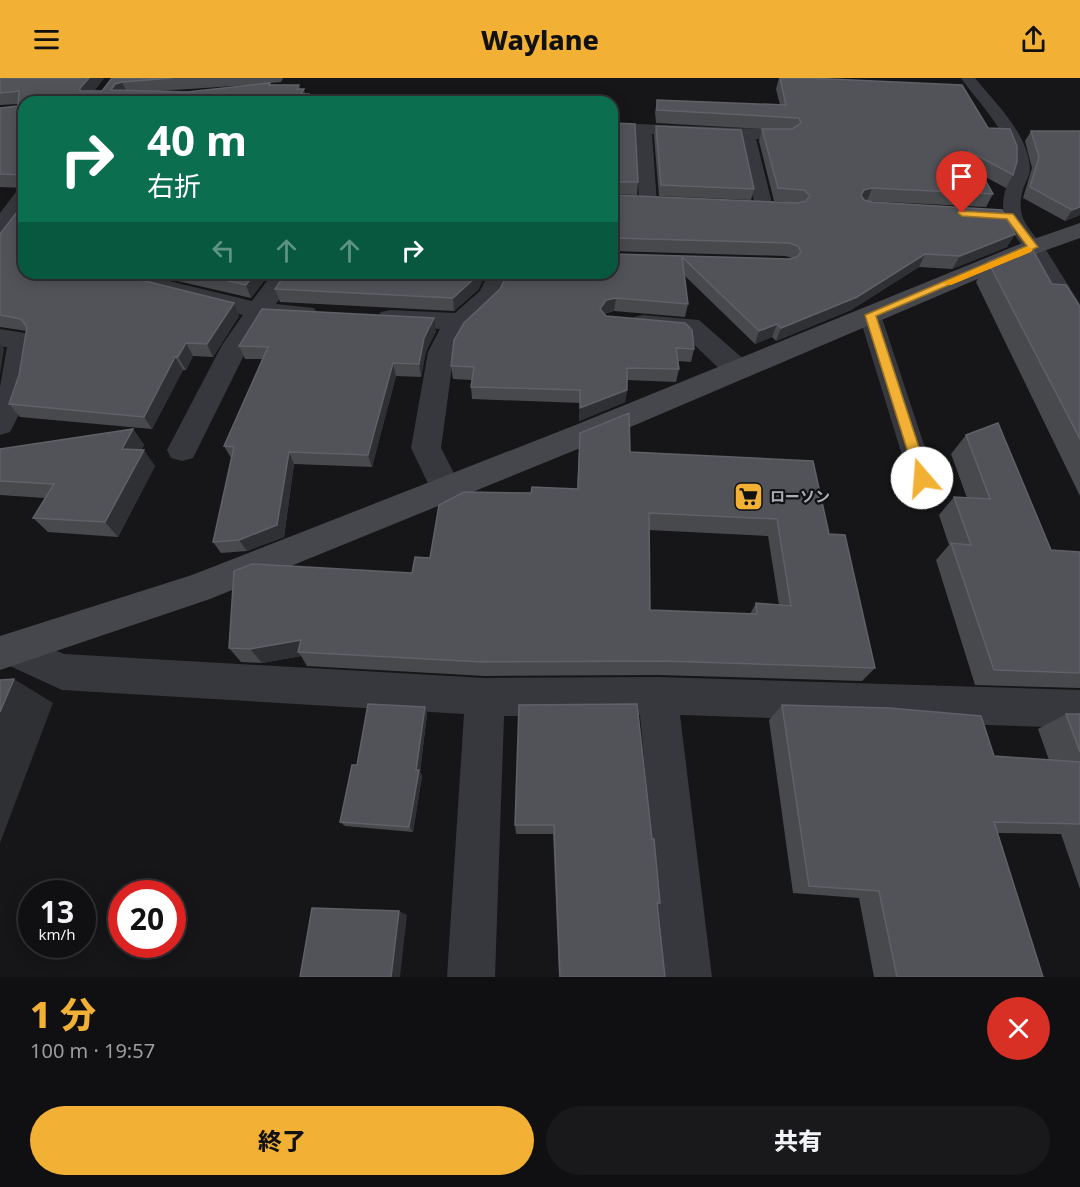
<!DOCTYPE html>
<html lang="ja">
<meta charset="utf-8">
<style>
:root{--surface:#101012;--page:#19191b;--text:#f1f3f6;--muted:#9c9d9f;--line:#303032;--accent:#f2b134}
body{margin:0;font-family:"Noto Sans","Noto Sans JP",sans-serif;background:var(--page);color:var(--text);height:100vh;display:flex;flex-direction:column;font-size:22px;white-space:nowrap}
*{box-sizing:border-box;margin:0}
p{font-size:20px;color:var(--muted)}
.icon{flex:none;width:33px;height:33px;fill:none;stroke:currentColor;stroke-width:2;stroke-linecap:round;stroke-linejoin:round}
.map{position:relative;height:899px;overflow:hidden}
.panel{display:flex;flex-direction:column;background:var(--surface);flex:1}
.panel>*{flex:none}
.top-card{position:absolute;left:18px;top:18px;width:600px;height:183px;border-radius:18px;box-shadow:0 3px 15px #0003,0 0 0 2px var(--line);background:#0b6e4f;color:#fff;overflow:hidden}
.speed{position:absolute;left:18px;top:802px;display:flex;gap:12px;font-size:30px;font-weight:700;text-align:center}
.speed>*{display:grid;place-content:center;width:78px;height:78px;border-radius:50%;background:var(--surface);box-shadow:0 3px 15px #0003,0 0 0 2px var(--line);line-height:1}
.speed small{font-size:15px;font-weight:400}
.speed .limit{border:9px solid #d22;background:#fff;color:#111}
.pin{position:absolute;display:grid;place-items:center;width:51px;height:51px;color:#fff;margin:-62px -26px;border-radius:50% 50% 50% 0;rotate:-45deg;box-shadow:0 0 6px #0007}
.pin .icon{rotate:45deg}
.me{position:absolute;width:66px;margin:-33px;rotate:342deg;stroke-linejoin:round;filter:drop-shadow(0 0 4px #0008)}
.turn{display:flex;align-items:center;gap:21px;height:126px;padding:0 30px;font-size:27px}
.turn .icon{width:78px;height:78px;stroke-width:2.5}
.turn b{display:block;font-size:42px;line-height:51px}
.lanes{display:flex;align-items:center;height:57px;padding:0 30px;background:#0003;justify-content:center;gap:30px;direction:ltr}
.lanes .off{opacity:.35}
.round{display:grid;place-items:center;flex:none;width:63px;height:63px;border-radius:32px;background:var(--page)}
.headline{display:flex;align-items:center;justify-content:space-between;height:102px;padding:0 30px}
h1{font-size:36px;font-weight:800;line-height:45px;color:var(--accent)}
.button{display:flex;gap:12px;margin-top:auto;padding:12px 30px}
.button a{flex:1;height:69px;border-radius:36px;background:var(--accent);color:#111;font-size:24px;font-weight:800;line-height:69px;text-align:center}
.button a+a{background:var(--page);color:var(--text)}
header{display:flex;justify-content:space-between;align-items:center;height:78px;padding:0 30px;background:var(--accent);color:#111;font-size:27px;font-weight:800}
.map>svg:first-child{display:block}
</style>
<header><svg class="icon" aria-label="menu" viewBox="0 0 24 24"><path d="M4 6h16M4 12h16M4 18h16"/></svg>Waylane<svg class="icon" aria-label="share" viewBox="0 0 24 24"><path d="M12 15V3M7 8l5-5 5 5M5 13v7h14v-7"/></svg></header>
<div class="map">
<svg width="1080" height="899" viewBox="0 0 1080 899">
<rect width="100%" height="100%" fill="#161618"/>
<g fill="none" stroke-linecap="round" stroke-linejoin="round">
<path fill="#37383d" fill-rule="evenodd" d="M 961,0 L 975,0 C 995,25 1028,55 1030,90 C 1030,97 1025,105 1023,111 C 1015,140 1028,148 1043,169 L 1040,173 L 1026,173 C 1010,150 997,140 1006,110 C 1009,103 1014,96 1013,88 C 1009,53 980,27 961,0 Z
M 612,45 L 787,52 L 795,57 L 787,62 L 756,61 L 773,129 L 770,133 L 758,133 L 755,129 L 740,60 L 652,56 L 657,125 L 654,129 L 642,129 L 639,125 L 636,56 L 612,55 Z
M 870,230 L 877,232 L 881,237 L 935,400 L 931,407 L 922,410 L 913,407 L 909,400 L 859,237 L 863,232 Z"/>
<path fill="#37383d" fill-rule="evenodd" d="M 24,112 L 24,134 L 8,155 L 0,157 L 0,135 L 16,114 Z
M 1033,162 L 1041,164 L 1080,226 L 1080,260 L 1071,257 L 1021,169 L 1025,164 Z
M 150,195 L 174,195 L 169,203 L 252,223 L 273,195 L 297,195 L 276,226 L 314,230 L 318,236 L 314,242 L 305,244 L 266,242 L 248,269 L 193,380 L 182,383 L 171,380 L 167,372 L 222,267 L 243,237 L 145,212 L 142,207 Z
M 489,195 L 513,195 L 499,223 L 464,257 L 454,274 L 441,370 L 462,411 L 457,420 L 446,423 L 435,420 L 411,370 L 428,274 L 440,251 L 381,246 L 377,240 L 381,234 L 390,232 L 455,235 L 480,213 Z
M 643,237 L 699,242 L 748,285 L 752,292 L 748,299 L 738,301 L 728,299 L 683,256 L 634,251 L 630,245 L 634,239 Z
M 0,251 L 31,256 L 35,262 C 31,294 27,325 10,354 L 0,357 L 0,309 L 7,269 L 0,269 Z
M 14,555 L 64,576 L 485,600 L 658,599 L 1080,612 L 1080,650 L 680,637 L 712,899 L 664,899 L 640,637 L 504,638 L 495,899 L 447,899 L 464,636 L 62,612 L 1,584 L 1,560 Z"/>
<path fill="#45474d" fill-rule="evenodd" d="M 1080,145 L 1080,160 L 1041,174 L 600,362 L 210,521 L 0,592 L 0,558 L 192,497 L 578,346 L 1025,164 Z"/>
</g>
<path fill="#47494d" fill-rule="evenodd" d="M 0,0 L 104,0 L 94,13 L 102,13 L 112,0 L 283,0 L 281,4 L 270,5 L 271,7 L 299,7 L 300,11 L 305,16 L 309,16 L 311,24 L 24,24 L 24,110 L 0,109 L 0,30 L 18,28 L 18,26 L 0,27 ZM 264,6 L 187,14 L 160,13 Z
M 779,0 L 808,0 L 962,7 L 1013,97 L 1006,110 L 982,97 L 993,116 L 986,129 L 867,123 L 1015,156 L 1007,169 L 952,191 L 919,189 L 851,232 L 776,263 L 772,259 L 755,266 L 684,197 L 688,226 L 685,239 L 614,233 L 604,236 L 606,238 L 694,271 L 691,284 L 678,283 L 679,291 L 676,304 L 627,302 L 627,312 L 625,324 L 579,343 L 580,325 L 472,321 L 471,309 L 472,302 L 453,301 L 451,288 L 500,211 L 613,176 L 789,181 L 793,180 L 785,178 L 612,173 L 612,43 L 638,104 L 637,117 L 612,116 L 613,117 L 800,125 L 774,123 L 759,63 L 762,51 L 656,45 L 655,34 L 657,22 L 780,27 L 776,11 Z
M 656,48 L 754,111 L 751,122 L 659,118 L 654,58 Z
M 1031,53 L 1080,53 L 1080,137 L 1065,143 L 1023,120 L 1032,90 L 1025,63 Z
M 0,156 L 148,195 L 143,202 L 239,238 L 213,279 L 193,278 L 186,292 L 183,292 L 152,351 L 20,339 L 9,326 L 19,297 L 27,253 L 0,249 Z
M 988,184 L 1052,206 L 1080,229 L 1080,418 L 976,204 Z
M 169,195 L 270,195 L 251,220 L 173,202 Z
M 286,195 L 486,195 L 478,212 L 454,233 L 280,224 L 275,211 Z
M 436,253 L 426,273 L 421,299 L 396,298 L 372,389 L 294,386 L 284,459 L 247,473 L 221,475 L 213,464 L 231,380 L 224,368 L 263,281 L 245,281 L 239,268 Z
M 133,351 L 144,367 L 141,372 L 155,388 L 118,459 L 48,454 L 33,440 L 45,420 L 0,417 L 0,371 Z
M 580,355 L 829,456 L 875,590 L 862,603 L 658,597 L 485,598 L 307,588 L 301,578 L 262,585 L 241,584 L 229,570 L 412,495 L 430,480 L 531,415 L 577,411 ZM 649,452 L 768,458 L 779,527 L 756,525 L 750,536 L 650,532 Z
M 966,357 L 1051,472 L 1080,474 L 1080,610 L 975,607 L 936,482 L 949,467 L 939,437 L 954,419 L 967,420 L 951,376 Z
M 519,627 L 652,761 L 660,825 L 657,828 L 665,899 L 559,899 L 553,756 L 516,756 L 515,747 Z
M 782,627 L 994,678 L 1049,682 L 1038,651 L 1066,636 L 1080,636 L 1080,811 L 1061,756 L 998,755 L 1043,899 L 874,899 L 859,820 L 793,815 L 769,642 Z
M 425,629 L 427,636 L 420,694 L 422,698 L 413,754 L 345,748 L 340,744 L 357,687 Z"/>
<path fill="#2f3033" d="M 89,0 L 104,0 L 86,23 L 80,13 L 80,10 Z
M 122,4 L 128,16 L 111,12 L 115,6 Z
M 299,7 L 301,16 L 304,11 L 307,21 L 309,16 L 311,24 L 303,24 L 297,11 Z
M 872,110 L 867,123 L 859,125 L 861,117 L 864,112 Z
M 1080,129 L 1080,137 L 1065,143 L 1072,132 Z
M 1015,156 L 1007,169 L 952,191 L 960,178 Z
M 925,176 L 919,189 L 851,232 L 776,263 L 781,250 Z
M 134,195 L 148,195 L 140,206 Z
M 255,195 L 270,195 L 251,220 L 246,207 Z
M 479,195 L 486,195 L 478,212 L 454,233 L 453,220 Z
M 616,220 L 614,233 L 605,235 L 599,244 L 600,231 L 606,222 Z
M 234,225 L 239,238 L 213,279 L 207,266 Z
M 434,240 L 436,253 L 426,273 L 421,299 L 419,286 L 424,260 Z
M 777,246 L 772,259 L 755,266 L 759,253 Z
M 186,265 L 193,278 L 186,292 L 178,279 Z
M 0,266 L 4,271 L 0,296 Z
M 175,279 L 183,292 L 152,351 L 144,339 Z
M 393,285 L 396,298 L 372,389 L 368,377 Z
M 627,312 L 625,324 L 579,343 L 580,330 Z
M 133,351 L 144,367 L 134,386 L 122,371 Z
M 144,372 L 155,388 L 118,459 L 105,444 Z
M 289,374 L 294,386 L 284,459 L 247,473 L 239,462 Z
M 301,562 L 298,574 L 301,578 L 262,585 L 250,571 Z
M 14,601 L 53,625 L 0,765 L 0,634 Z
M 425,629 L 427,636 L 420,694 L 422,698 L 413,754 L 409,749 Z
M 399,833 L 407,837 L 400,899 L 391,899 Z"/>
<path fill="#525359" stroke="#5f6168" stroke-width="1.5" fill-rule="evenodd" d="M 0,0 L 89,0 L 80,10 L 80,13 L 102,13 L 112,0 L 172,0 L 122,4 L 115,6 L 111,12 L 187,14 L 270,5 L 269,7 L 299,7 L 297,11 L 304,11 L 301,16 L 309,16 L 305,24 L 24,24 L 24,97 L 0,96 L 0,30 L 18,28 L 19,13 L 0,15 Z
M 780,0 L 808,0 L 962,7 L 988,50 L 1010,51 L 1017,68 L 1017,84 L 1013,97 L 969,73 L 993,116 L 872,110 L 864,112 L 861,117 L 864,122 L 872,124 L 1002,132 L 1015,156 L 960,178 L 925,176 L 857,219 L 781,250 L 777,246 L 759,253 L 682,179 L 688,226 L 616,220 L 606,222 L 600,231 L 606,238 L 685,245 L 692,252 L 694,271 L 676,270 L 679,291 L 627,290 L 627,312 L 580,330 L 580,312 L 471,309 L 474,289 L 451,288 L 454,262 L 464,245 L 500,211 L 508,195 L 612,195 L 612,175 L 613,176 L 789,181 L 797,179 L 801,174 L 798,168 L 789,165 L 613,160 L 612,161 L 612,116 L 613,117 L 798,125 L 806,123 L 810,118 L 804,112 L 778,110 L 762,51 L 792,51 L 801,45 L 799,40 L 657,32 L 657,22 L 786,27 Z
M 612,43 L 613,45 L 635,46 L 638,104 L 612,104 Z
M 656,48 L 741,52 L 754,111 L 661,107 Z
M 1031,53 L 1080,53 L 1080,129 L 1072,132 L 1030,109 L 1039,79 Z
M 24,125 L 24,195 L 134,195 L 137,201 L 234,225 L 207,266 L 186,265 L 178,279 L 175,279 L 144,339 L 9,326 L 19,297 L 27,249 L 21,241 L 0,237 L 0,156 Z
M 1030,167 L 1052,206 L 1066,207 L 1080,229 L 1080,361 L 988,184 Z
M 194,195 L 255,195 L 246,207 Z
M 286,195 L 479,195 L 477,198 L 453,220 L 275,211 Z
M 262,231 L 434,240 L 424,260 L 419,286 L 393,285 L 368,377 L 289,374 L 277,447 L 239,462 L 213,464 L 234,369 L 224,368 L 268,269 L 239,268 Z
M 629,335 L 630,374 L 813,383 L 829,456 L 845,457 L 875,590 L 663,583 L 483,584 L 298,574 L 301,562 L 250,571 L 229,570 L 234,493 L 252,486 L 412,495 L 415,479 L 430,480 L 439,427 L 464,414 L 531,415 L 532,409 L 578,411 L 580,355 ZM 649,435 L 777,441 L 791,528 L 756,525 L 757,536 L 650,532 Z
M 998,345 L 1051,472 L 1080,474 L 1080,595 L 994,592 L 951,465 L 971,467 L 954,419 L 990,421 L 966,357 Z
M 133,351 L 122,371 L 144,372 L 105,444 L 33,440 L 54,406 L 0,403 L 0,371 Z
M 14,601 L 0,634 L 0,602 Z
M 368,626 L 425,629 L 416,692 L 419,692 L 409,749 L 340,744 L 352,687 L 357,687 Z
M 637,626 L 652,761 L 654,761 L 660,825 L 657,825 L 665,899 L 560,899 L 554,747 L 515,747 L 519,627 Z
M 782,627 L 889,630 L 981,638 L 994,678 L 1080,684 L 1080,746 L 994,744 L 1043,899 L 897,899 L 879,813 L 809,808 Z
M 1066,636 L 1080,636 L 1080,674 Z
M 312,830 L 399,833 L 391,899 L 300,899 Z"/>
<path fill="#f2b134" stroke="#9d7322" stroke-width="1.5" d="M 959,133 L 1013,136 L 1038,169 L 876,238 L 929,400 L 922,405 L 916,400 L 865,237 L 1027,168 L 1007,141 L 962,138 L 958,135 Z"/>
<path fill="#f59e0b" d="M 1028,169 L 1033,171 L 1031,174 L 951,207 L 943,205 Z"/>
<defs>
<symbol id="supermarket-square" viewBox="-11 -11 22 22"><rect x="-9" y="-9" width="18" height="18" rx="4" fill="#f2b134" stroke="#111113"/><path d="M-6-5.5h2.5l.6 2H6L4.5 2H-2.5L-4.4-4H-6ZM-1.5 3.2a1.3 1.3 0 1 0 .1 0ZM3 3.2a1.3 1.3 0 1 0 .1 0Z" fill="#111"/></symbol>
</defs>
<g fill-rule="evenodd">
<use href="#supermarket-square" x="732" y="402" width="33" height="33"/>
</g>
<g text-anchor="middle" dominant-baseline="central" stroke-width="4.5" stroke-linejoin="round" paint-order="stroke">
<g font-size="15" font-weight="bold" fill="#a8adb8" stroke="#111113" text-anchor="start">
<text x="770" y="418">ローソン</text>
</g>
</g>
</svg>
<div class="speed"><div>13<small>km/h</small></div><div class="limit">20</div></div>
<div class="pin" style="left:962px;top:135px;background:#d93025"><svg class="icon" aria-label="arrive" viewBox="0 0 24 24"><path d="M6 21V4h12l-3 4 3 4H6"/></svg></div>
<svg class="me" style="left:922px;top:400px" viewBox="-20 -20 40 40"><circle r="19" fill="#fff"/><path d="M0-13L10 11 0 6-10 11z" fill="#f2b134"/></svg>
<div class="top-card">
<div class="turn"><svg class="icon" aria-label="right" viewBox="0 0 24 24"><path d="M7 20v-9h11M14 6l5 5-5 5"/></svg><div><b>40 m</b>右折</div></div>
<div class="lanes"><svg class="icon off" aria-label="left" viewBox="0 0 24 24"><path d="M17 20v-9H6M10 6l-5 5 5 5"/></svg><svg class="icon off" aria-label="ahead" viewBox="0 0 24 24"><path d="M12 20V5M6 11l6-6 6 6"/></svg><svg class="icon off" aria-label="ahead" viewBox="0 0 24 24"><path d="M12 20V5M6 11l6-6 6 6"/></svg><svg class="icon" aria-label="right" viewBox="0 0 24 24"><path d="M7 20v-9h11M14 6l5 5-5 5"/></svg></div>
</div>
</div>
<section class="panel">
<div class="headline"><div><h1>1 分</h1><p>100 m · 19:57</p></div><a class="round" style="background:#d93025;color:#fff"><svg class="icon" aria-label="close" viewBox="0 0 24 24"><path d="M6 6l12 12M18 6L6 18"/></svg></a></div>
<div class="button"><a>終了</a><a>共有</a></div>
</section>
